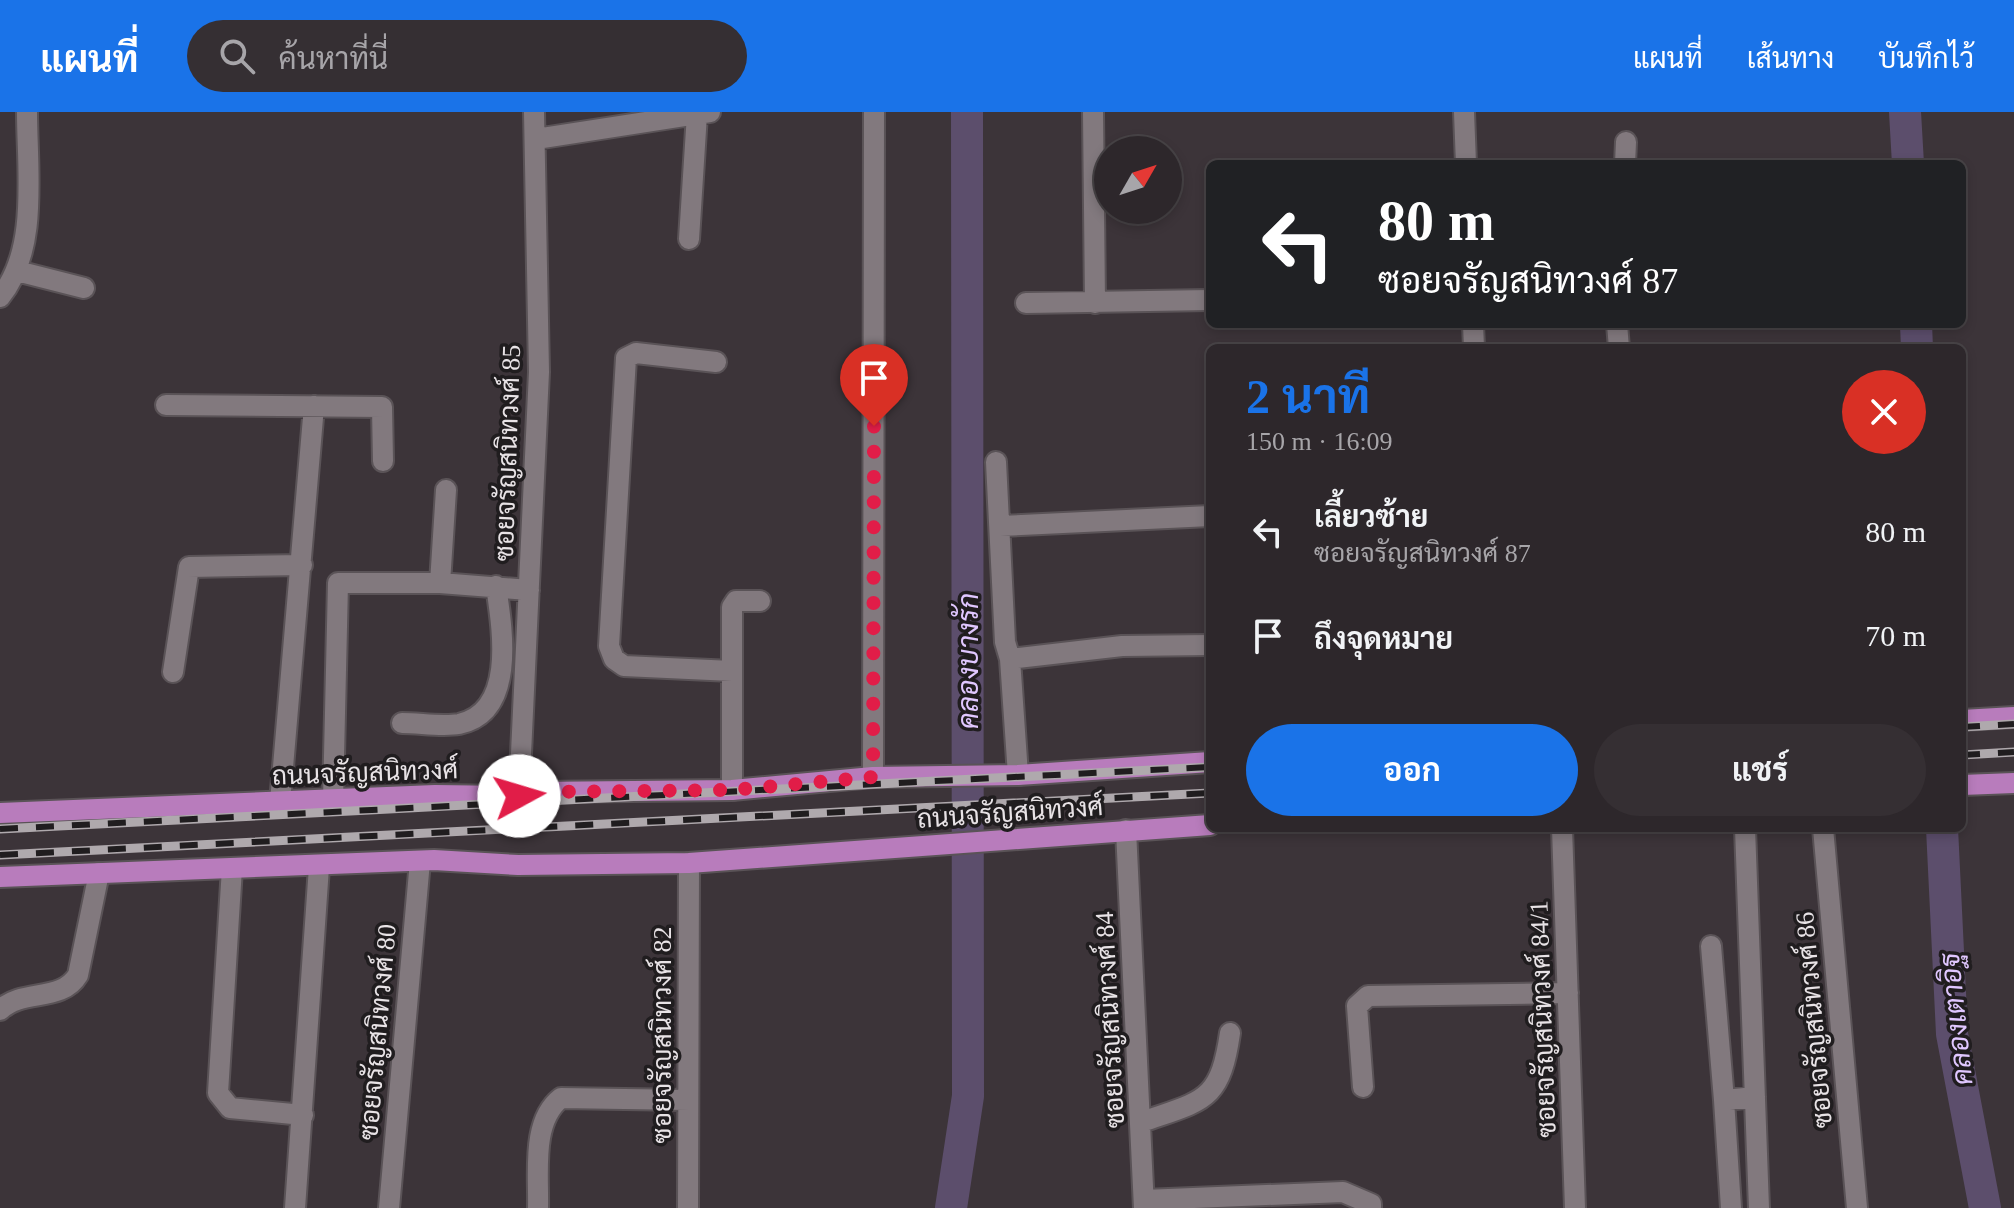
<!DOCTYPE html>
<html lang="th">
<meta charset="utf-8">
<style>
:root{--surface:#2d272b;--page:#352f33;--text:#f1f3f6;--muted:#a7a5a9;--line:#484447;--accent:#1a73e8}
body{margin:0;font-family:"Times New Roman",Sarabun,serif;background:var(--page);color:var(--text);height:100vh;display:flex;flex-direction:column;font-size:30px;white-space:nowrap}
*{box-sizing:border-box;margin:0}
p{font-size:26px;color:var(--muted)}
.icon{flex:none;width:44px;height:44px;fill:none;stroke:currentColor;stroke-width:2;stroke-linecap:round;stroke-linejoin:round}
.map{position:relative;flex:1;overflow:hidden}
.details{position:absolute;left:1206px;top:232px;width:760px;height:488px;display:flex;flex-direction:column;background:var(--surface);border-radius:12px;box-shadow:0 4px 12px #0003,0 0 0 2px var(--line)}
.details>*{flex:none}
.banner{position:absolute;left:1206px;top:48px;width:760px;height:168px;border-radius:12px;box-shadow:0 4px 12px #0003,0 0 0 2px var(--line);background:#202124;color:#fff;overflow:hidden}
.needle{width:52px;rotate:51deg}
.fabs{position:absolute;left:1094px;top:24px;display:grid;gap:16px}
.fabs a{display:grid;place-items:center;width:88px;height:88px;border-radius:50%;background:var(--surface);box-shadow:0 4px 12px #0003,0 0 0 2px var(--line);font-size:40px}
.pin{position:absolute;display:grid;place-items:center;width:68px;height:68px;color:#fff;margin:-82px -34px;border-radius:50% 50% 50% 0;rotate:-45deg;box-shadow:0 0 8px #0007}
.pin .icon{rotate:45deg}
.me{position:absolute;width:88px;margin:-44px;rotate:84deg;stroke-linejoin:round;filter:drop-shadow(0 0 6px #0008)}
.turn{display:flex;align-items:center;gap:28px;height:168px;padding:0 40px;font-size:36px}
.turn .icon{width:104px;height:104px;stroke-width:2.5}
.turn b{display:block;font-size:56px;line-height:68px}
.round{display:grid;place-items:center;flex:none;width:84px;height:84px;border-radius:42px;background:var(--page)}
.head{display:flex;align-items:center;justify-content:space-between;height:136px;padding:0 40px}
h1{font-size:48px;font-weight:700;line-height:60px;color:var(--accent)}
.cta{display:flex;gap:16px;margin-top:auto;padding:16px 40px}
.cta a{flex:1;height:92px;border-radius:48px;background:var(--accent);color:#fff;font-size:32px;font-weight:700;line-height:92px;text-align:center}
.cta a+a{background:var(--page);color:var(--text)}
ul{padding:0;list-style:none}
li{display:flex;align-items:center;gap:24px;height:104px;padding:0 40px}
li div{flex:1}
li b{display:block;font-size:30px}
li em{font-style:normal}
header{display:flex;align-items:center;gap:48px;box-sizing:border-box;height:112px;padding:0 40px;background:var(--accent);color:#fff}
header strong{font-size:38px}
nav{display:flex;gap:44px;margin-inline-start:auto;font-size:28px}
.search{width:560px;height:72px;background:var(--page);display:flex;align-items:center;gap:20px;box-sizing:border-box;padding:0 28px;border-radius:44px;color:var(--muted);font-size:30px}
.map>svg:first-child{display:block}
</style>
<header>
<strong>แผนที่</strong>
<div class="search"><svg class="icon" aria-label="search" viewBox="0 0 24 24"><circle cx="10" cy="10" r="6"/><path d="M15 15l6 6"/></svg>ค้นหาที่นี่</div>
<nav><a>แผนที่</a><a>เส้นทาง</a><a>บันทึกไว้</a></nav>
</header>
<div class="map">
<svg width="2014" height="1096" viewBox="0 0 2014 1096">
<rect width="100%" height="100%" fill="#3c3439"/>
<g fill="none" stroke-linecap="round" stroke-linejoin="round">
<path stroke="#5c4e6c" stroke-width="32" d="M 1905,0 L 1908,52
M 1916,212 L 1917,236
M 1942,716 L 1952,922 L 1985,1096
M 951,1096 L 968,984 L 967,0"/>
<defs>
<path id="minor" d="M 1093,0 L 1095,191
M 1464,0 L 1466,52
M 536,27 L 710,0
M 1625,52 L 1626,30
M 689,127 L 697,2
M 17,159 L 84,176
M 0,185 C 39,138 27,58 27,0
M 1026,191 L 1210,188
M 1473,212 L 1474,236
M 1617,212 L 1619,236
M 716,250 L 636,241 L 626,246 L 609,534 L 614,547 L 624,554 L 732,559
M 166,293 L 382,295 L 383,349
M 996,350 L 1005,530 L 1010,547 L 1018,663
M 1000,414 L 1210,404
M 440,471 L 446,378
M 1010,547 L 1122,534 L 1210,533
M 173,560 L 189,455 L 302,453
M 402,611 C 420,611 442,615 459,612 C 517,600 502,515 496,474
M 873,665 L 874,0
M 732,678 L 732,495 L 736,489 L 760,489
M 519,684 L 539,260 L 534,0
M 333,688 L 338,471 L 440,471 L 529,478
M 280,690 L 314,294
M 1562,716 L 1575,1096
M 1745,716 L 1759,1096
M 1823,716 L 1857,1096
M 1126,718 L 1144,1096
M 232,756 L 218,981 L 230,996 L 303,1003
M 1711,834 L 1724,988
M 0,898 C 23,876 61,891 78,863 L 99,761
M 1363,975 L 1357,894 L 1368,884 L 1568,881
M 1142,1010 C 1204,988 1220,990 1230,921
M 1144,1088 L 1343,1080 L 1371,1092 L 1371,1096
M 295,1096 L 319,755
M 389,1096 L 420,749
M 538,1096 C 539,1061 531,1009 561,986 L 688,988
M 688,1096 L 689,751
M 1731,1096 L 1724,988 L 1755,985"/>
<path id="major" d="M 1962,608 L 2014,605
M 1962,673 L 2014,671
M 0,701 L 435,683 L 519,684 L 534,680 L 732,678 L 873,665 L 1018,663 L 1210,650
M 0,765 L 434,748 L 518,753 L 689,751 L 1210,713"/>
</defs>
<use href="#minor" stroke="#5a5357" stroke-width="24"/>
<use href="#major" stroke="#5a5357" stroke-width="24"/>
<use href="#minor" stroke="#82797e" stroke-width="20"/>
<use href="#major" stroke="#b87cbc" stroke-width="20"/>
<defs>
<path id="rail" d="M 1962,615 L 2014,612
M 1962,643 L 2014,640
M 0,717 L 1210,655
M 0,743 L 1210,681"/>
</defs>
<use href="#rail" stroke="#afa9ad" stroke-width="9"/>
<use href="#rail" stroke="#201d1f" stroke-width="6" stroke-dasharray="18" stroke-linecap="butt"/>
</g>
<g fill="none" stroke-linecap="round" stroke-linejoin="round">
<path stroke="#e11d48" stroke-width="14" stroke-dasharray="0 25.2" d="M 519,684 L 534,680 L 732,678 L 873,665 L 874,314"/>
</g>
<g text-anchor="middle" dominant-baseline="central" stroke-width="7" stroke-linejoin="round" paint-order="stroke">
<g font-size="26" fill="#e8e3e6" stroke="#201d1f">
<text transform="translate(508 341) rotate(-88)">ซอยจรัญสนิทวงศ์ 85</text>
<text transform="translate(365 661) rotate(-2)">ถนนจรัญสนิทวงศ์</text>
<text transform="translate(1010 701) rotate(-4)">ถนนจรัญสนิทวงศ์</text>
<text transform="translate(1543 907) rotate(-92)">ซอยจรัญสนิทวงศ์ 84/1</text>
<text transform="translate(1110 908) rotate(-93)">ซอยจรัญสนิทวงศ์ 84</text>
<text transform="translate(1814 908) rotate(-95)">ซอยจรัญสนิทวงศ์ 86</text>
<text transform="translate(378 920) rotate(-85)">ซอยจรัญสนิทวงศ์ 80</text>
<text transform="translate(662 923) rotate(-90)">ซอยจรัญสนิทวงศ์ 82</text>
</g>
<g font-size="28" font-style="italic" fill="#e0c7ff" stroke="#201d1f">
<text transform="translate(968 549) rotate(-90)">คลองบางรัก</text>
<text transform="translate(1956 907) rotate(-96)">คลองเตาอิฐ</text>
</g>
</g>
</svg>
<div class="fabs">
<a><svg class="needle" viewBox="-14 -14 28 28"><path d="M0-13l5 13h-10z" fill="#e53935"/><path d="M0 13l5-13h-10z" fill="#a7a5a9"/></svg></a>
</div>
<div class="pin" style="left:874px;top:314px;background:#d93025"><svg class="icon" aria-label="arrive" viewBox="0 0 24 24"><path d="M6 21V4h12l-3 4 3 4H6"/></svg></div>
<svg class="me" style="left:519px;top:684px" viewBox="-20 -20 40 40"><circle r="19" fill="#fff"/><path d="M0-13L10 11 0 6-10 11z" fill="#e11d48"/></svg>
<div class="banner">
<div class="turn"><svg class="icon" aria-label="left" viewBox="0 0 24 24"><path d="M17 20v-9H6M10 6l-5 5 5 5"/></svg><div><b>80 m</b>ซอยจรัญสนิทวงศ์ 87</div></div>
</div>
<section class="details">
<div class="head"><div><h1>2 นาที</h1><p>150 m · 16:09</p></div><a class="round" style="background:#d93025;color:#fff"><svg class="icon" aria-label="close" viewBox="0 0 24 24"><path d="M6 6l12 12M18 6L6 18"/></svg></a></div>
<ul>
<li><svg class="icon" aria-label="left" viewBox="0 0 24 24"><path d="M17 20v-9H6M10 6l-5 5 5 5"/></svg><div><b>เลี้ยวซ้าย</b><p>ซอยจรัญสนิทวงศ์ 87</p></div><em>80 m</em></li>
<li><svg class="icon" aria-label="arrive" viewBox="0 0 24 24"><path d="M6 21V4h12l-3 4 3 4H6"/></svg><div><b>ถึงจุดหมาย</b></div><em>70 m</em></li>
</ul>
<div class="cta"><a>ออก</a><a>แชร์</a></div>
</section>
</div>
